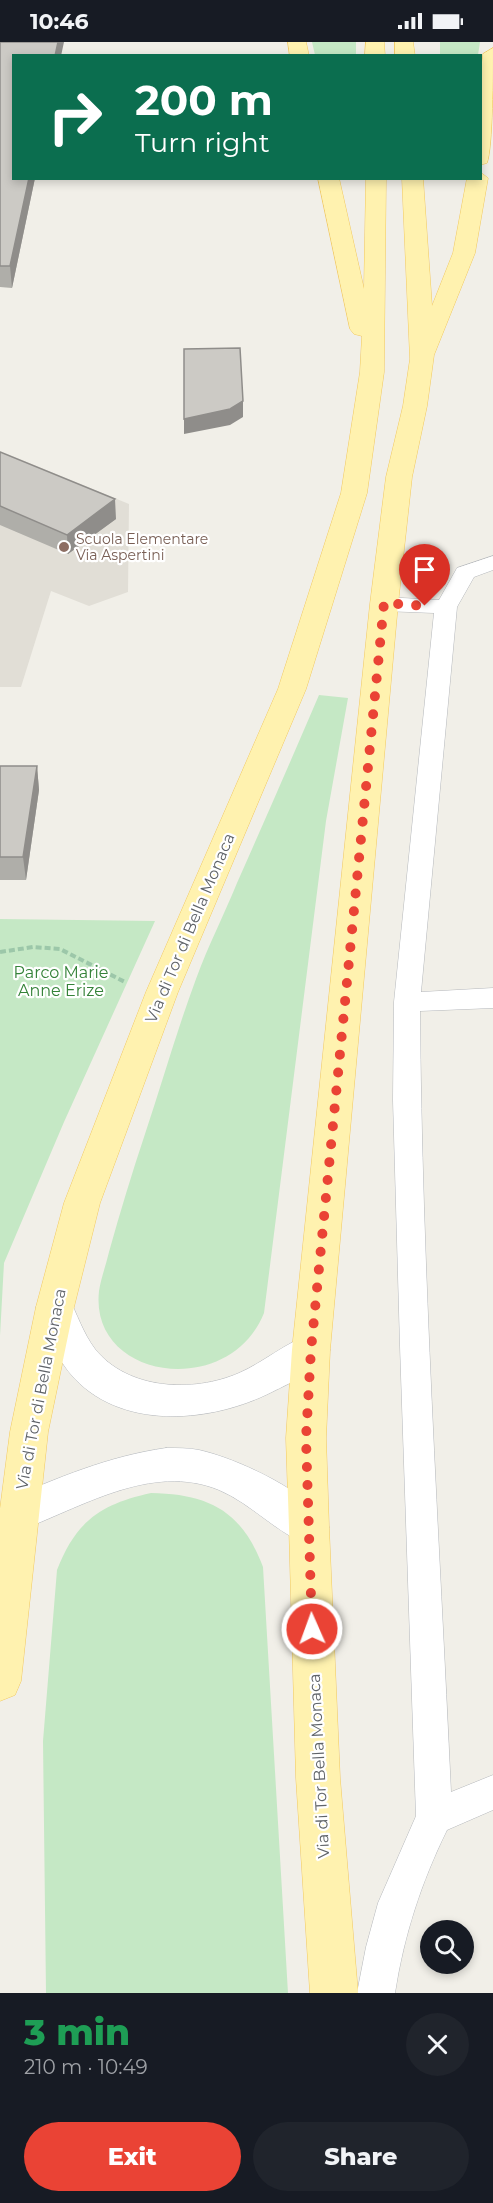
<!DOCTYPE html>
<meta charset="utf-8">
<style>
:root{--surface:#171b24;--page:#20242c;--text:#f1f3f6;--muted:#9ea1a6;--accent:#ea4335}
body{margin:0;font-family:Montserrat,sans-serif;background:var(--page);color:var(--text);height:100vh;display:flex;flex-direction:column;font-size:22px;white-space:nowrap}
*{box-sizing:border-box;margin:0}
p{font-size:20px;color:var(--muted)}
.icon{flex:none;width:33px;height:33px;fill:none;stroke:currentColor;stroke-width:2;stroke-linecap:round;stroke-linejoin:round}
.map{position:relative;height:1951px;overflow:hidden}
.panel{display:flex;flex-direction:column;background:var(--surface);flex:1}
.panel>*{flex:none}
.guide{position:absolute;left:12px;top:12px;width:470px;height:126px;border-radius:0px;box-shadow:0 3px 9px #0003;background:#0b6e4f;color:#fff;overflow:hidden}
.controls{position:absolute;left:420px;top:1878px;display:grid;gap:12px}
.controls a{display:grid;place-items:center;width:54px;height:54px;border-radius:50%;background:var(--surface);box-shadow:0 3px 9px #0003;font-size:30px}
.pin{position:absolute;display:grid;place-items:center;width:51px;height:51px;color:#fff;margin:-62px -26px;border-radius:50% 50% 50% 0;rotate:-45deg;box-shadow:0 0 6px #0007}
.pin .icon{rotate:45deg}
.me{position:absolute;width:66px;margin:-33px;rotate:358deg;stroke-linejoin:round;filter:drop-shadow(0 0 4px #0008)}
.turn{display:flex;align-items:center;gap:21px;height:126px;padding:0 24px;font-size:27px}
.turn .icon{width:78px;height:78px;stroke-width:2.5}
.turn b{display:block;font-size:42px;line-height:51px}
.round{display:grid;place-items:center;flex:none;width:63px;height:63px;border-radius:32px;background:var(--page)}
.summary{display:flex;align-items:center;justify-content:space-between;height:102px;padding:0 24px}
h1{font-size:36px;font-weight:800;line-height:45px;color:#1e9e55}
.primary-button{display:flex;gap:12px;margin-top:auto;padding:12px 24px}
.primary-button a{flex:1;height:69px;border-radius:36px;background:var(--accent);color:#fff;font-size:24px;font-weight:800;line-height:69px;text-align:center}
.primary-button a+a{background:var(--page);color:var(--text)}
.status{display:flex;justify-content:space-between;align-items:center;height:42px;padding:0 30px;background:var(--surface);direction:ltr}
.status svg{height:16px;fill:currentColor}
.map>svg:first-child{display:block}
</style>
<div class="status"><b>10:46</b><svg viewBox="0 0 49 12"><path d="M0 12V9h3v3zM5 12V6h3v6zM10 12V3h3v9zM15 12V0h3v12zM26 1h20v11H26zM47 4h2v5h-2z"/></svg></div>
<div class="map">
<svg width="493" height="1951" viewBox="0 0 493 1951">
<rect width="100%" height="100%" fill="#f1efe8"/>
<path fill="#e1ded6" d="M 0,409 L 129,462 L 128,550 L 89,564 L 51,549 L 21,645 L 0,645 Z"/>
<path fill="#c5e8c5" d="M 312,0 L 356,0 L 356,13 L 315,13 Z
M 440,0 L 480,0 L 478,13 L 440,13 Z
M 319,653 L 348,656 L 326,779 L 264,1271 C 229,1358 89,1338 99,1249 C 101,1236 106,1223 109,1210 C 120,1170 132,1131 145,1092 C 162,1041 177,988 196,937 C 208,904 224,873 237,841 C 265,778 292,716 319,653 Z
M 0,877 L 155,879 L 64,1080 L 4,1221 L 0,1294 Z
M 151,1451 C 209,1452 242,1469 263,1525 L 288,1951 L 46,1951 L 43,1699 L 57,1528 C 76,1479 101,1462 151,1451 Z"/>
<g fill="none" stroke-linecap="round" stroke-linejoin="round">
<defs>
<path id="lane" d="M 493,514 L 493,528 L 474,535 L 457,565 L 421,950 L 493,946 L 493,966 L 420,969 C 422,1229 439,1490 451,1750 L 493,1733 L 493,1768 L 447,1788 C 421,1841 404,1893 395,1951 L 357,1951 L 366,1905 L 378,1861 L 416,1774 L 400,1304 L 393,1058 L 394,960 L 434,571 L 384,569 L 376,567 L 373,562 L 376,557 L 384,555 L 439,558 L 457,526 Z"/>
<path id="street" d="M 55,1250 L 68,1254 C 77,1272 83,1291 95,1307 C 128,1348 193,1351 239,1331 C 264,1320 285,1301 311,1292 L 324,1297 L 330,1308 C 320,1328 292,1340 272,1350 C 213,1380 125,1389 75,1337 C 56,1317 46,1290 36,1265 L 42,1254 Z"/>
<path id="secondary" d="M 166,1406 C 177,1406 189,1406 199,1408 C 236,1416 313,1451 329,1485 L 323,1498 L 309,1503 C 276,1491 252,1462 219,1448 C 151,1420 81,1466 18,1489 L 4,1483 L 0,1467 L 4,1459 C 57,1436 109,1414 166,1406 Z"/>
<path id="primary" d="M 288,0 L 306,0 L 309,14 L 290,14 Z
M 366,0 L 384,0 L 385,14 L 365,14 Z
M 395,0 L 413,0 L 415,14 L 395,14 Z
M 493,6 C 493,29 493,106 487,121 L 480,123 L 480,38 L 483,12 Z
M 480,130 L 488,136 L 475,211 L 434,313 L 427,364 L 412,435 L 398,562 L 330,1308 L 326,1396 L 329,1485 L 340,1736 L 358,1951 L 310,1951 L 296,1736 L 289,1485 L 286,1396 L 292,1308 L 370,562 L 386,435 L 403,364 L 410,317 L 402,136 L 423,136 L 432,264 L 453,211 L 467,136 L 480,136 Z
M 318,136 L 339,136 L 364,247 L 366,136 L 386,136 L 384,330 L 367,451 L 306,647 L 178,950 L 100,1161 L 74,1265 L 48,1390 L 21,1639 L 15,1653 L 0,1659 L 0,1467 L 10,1390 L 36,1265 L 64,1161 L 146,950 L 278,647 L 341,451 L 360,330 L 362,294 L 354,292 L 350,287 Z"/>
</defs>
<use href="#lane" stroke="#b5b8bc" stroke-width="1"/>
<use href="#street" stroke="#b5b8bc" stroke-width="1"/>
<use href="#secondary" stroke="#b6babf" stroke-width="1"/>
<use href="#primary" stroke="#f2c960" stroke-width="1"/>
<path stroke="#9cc7a9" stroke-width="4" stroke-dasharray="6 3" stroke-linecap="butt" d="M 0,910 L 33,905 L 60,907 L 125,940"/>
<use href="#lane" fill="#fff" fill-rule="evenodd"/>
<use href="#street" fill="#fff" fill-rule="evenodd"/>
<use href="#secondary" fill="#fff" fill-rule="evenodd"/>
<use href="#primary" fill="#fff2af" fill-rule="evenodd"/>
</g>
<path fill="#afaea9" d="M 0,0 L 14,136 L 35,136 L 12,246 L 0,245 Z
M 0,410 L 116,477 L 68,512 L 0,483 Z
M 0,724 L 37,724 L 39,748 L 26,838 L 0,838 Z"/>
<path fill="#8f8d8a" d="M 58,0 L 64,0 L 61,14 L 55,14 Z
M 29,136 L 35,136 L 12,246 L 10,224 Z
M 243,359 L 243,375 L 230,383 L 184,392 L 184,377 Z
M 115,457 L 116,477 L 68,512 L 67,493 Z
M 37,724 L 39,748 L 26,838 L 23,815 Z"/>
<path fill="#cccac5" stroke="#8f8d8a" stroke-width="1.5" d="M 0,0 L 58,0 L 55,14 L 14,14 L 14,136 L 29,136 L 10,224 L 0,224 Z
M 240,306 L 243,359 L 230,367 L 184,377 L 184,307 Z
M 0,410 L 115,457 L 67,493 L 0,464 Z
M 0,724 L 37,724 L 23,815 L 0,815 Z"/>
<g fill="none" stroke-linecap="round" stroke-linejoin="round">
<path stroke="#ea4335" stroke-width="10" stroke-dasharray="0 18" d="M 312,1587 L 306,1396 L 311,1308 L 384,561 L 425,564"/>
</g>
<circle fill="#8d6e63" stroke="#fff" stroke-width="2" cx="64" cy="505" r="6"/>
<g text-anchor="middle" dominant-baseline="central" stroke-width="4.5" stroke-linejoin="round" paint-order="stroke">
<g font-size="14" fill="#785e54" stroke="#fff" text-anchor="start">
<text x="76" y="497">Scuola Elementare<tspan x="76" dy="16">Via Aspertini</tspan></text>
</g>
<g font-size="16" fill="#5f6368" stroke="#fff">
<text transform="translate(190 886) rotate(-67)">Via di Tor di Bella Monaca</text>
<text transform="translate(41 1347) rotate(-79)">Via di Tor di Bella Monaca</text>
<text transform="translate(319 1724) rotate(-93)">Via di Tor Bella Monaca</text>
</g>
<g font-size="16" fill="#348238" stroke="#fff">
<text x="61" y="930">Parco Marie<tspan x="61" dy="18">Anne Erize</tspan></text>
</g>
</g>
</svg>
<div class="controls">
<a><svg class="icon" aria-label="search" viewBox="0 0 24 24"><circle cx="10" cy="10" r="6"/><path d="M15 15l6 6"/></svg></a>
</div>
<div class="pin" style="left:425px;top:564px;background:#d93025"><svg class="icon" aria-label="arrive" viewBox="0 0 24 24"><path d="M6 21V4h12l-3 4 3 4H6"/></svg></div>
<svg class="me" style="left:312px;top:1587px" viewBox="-20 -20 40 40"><circle r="17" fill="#ea4335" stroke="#fff" stroke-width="3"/><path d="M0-11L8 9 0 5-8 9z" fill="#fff"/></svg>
<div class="guide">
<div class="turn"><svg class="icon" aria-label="right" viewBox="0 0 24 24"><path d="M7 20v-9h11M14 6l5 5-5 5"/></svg><div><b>200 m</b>Turn right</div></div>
</div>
</div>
<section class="panel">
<div class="summary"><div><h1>3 min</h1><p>210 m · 10:49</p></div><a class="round"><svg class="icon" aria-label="close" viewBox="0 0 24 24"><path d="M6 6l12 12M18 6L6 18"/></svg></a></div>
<div class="primary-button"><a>Exit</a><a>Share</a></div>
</section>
